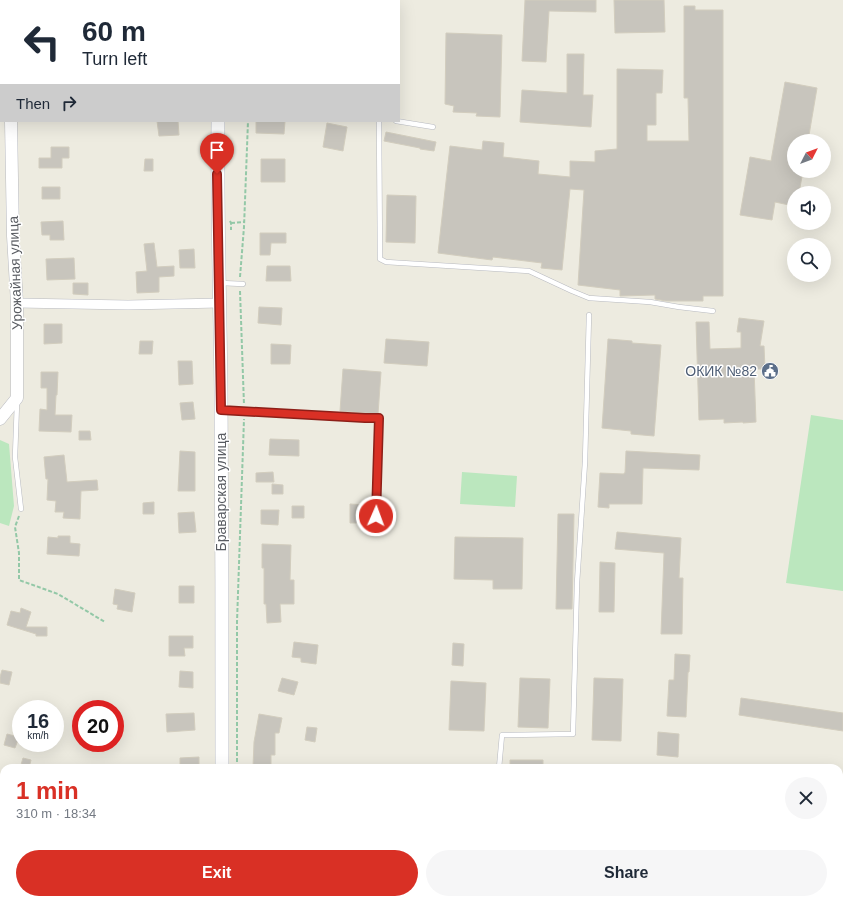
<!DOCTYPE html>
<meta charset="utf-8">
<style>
:root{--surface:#fff;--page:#f6f6f7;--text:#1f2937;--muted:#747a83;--accent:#d93025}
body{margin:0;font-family:Arial,sans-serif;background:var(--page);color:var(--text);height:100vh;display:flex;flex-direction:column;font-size:15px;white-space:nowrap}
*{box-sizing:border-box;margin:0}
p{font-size:13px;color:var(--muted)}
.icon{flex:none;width:22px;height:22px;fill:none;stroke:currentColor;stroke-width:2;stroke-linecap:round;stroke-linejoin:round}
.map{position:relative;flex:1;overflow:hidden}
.panel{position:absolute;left:0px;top:764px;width:843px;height:140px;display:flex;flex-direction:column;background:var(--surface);border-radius:12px 12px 0 0;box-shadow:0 4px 16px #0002}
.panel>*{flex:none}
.hud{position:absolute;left:0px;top:0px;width:400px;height:122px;box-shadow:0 4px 16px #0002;background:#fff;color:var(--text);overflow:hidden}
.needle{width:26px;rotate:48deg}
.tools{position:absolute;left:787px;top:134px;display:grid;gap:8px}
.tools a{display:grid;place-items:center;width:44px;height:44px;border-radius:50%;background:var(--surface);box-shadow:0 4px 16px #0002;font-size:20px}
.speed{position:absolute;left:12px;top:700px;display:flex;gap:8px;font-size:20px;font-weight:700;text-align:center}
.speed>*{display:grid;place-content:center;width:52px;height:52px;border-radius:50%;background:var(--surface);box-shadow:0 4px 16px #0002;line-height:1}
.speed small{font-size:10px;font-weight:400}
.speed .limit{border:6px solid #d22;background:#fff;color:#111}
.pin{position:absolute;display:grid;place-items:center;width:34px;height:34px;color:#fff;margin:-41px -17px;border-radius:50% 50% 50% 0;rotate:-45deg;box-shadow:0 0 4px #0007}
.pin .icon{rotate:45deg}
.me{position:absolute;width:44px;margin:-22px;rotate:2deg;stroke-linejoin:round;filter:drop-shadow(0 0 3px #0008)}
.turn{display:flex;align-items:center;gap:14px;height:84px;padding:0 16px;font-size:18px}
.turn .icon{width:52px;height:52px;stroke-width:2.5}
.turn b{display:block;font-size:28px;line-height:34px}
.then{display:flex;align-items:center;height:38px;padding:0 16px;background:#0003;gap:8px;font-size:15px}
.round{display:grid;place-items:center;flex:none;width:42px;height:42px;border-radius:21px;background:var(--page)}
.headline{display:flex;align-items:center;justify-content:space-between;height:68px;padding:0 16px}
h1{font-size:24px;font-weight:700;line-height:30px;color:var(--accent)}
.primary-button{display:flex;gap:8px;margin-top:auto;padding:8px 16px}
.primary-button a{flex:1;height:46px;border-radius:24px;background:var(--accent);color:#fff;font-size:16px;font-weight:700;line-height:46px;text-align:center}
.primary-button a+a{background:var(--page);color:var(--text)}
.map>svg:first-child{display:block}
</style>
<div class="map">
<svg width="843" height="904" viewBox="0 0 843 904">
<rect width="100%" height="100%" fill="#edebe0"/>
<path fill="#bbe7be" d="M 811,415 L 843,420 L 843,591 L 786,583 Z
M 0,440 L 9,444 L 14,506 L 9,526 L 0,523 Z
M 462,472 L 517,476 L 515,507 L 460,504 Z"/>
<path fill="#c8c5bd" stroke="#d2cdbe" d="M 525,0 L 596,0 L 596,12 L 549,11 L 546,62 L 522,61 Z
M 614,0 L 664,0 L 665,32 L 615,33 Z
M 684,6 L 695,6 L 695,10 L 723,10 L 723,296 L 703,296 L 703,301 L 666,301 L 655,299 L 655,295 L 620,296 L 620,290 L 578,285 L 584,190 L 570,189 L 562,270 L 541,268 L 542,263 L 493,257 L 492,260 L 438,253 L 450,146 L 482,150 L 483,141 L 504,143 L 503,157 L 539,161 L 538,174 L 570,177 L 570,161 L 595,162 L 595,151 L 617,149 L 617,69 L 663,70 L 662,93 L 656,93 L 656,125 L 647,125 L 647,141 L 689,141 L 688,98 L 684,98 Z
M 446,33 L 502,35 L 500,117 L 476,116 L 477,113 L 453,112 L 454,106 L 445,104 Z
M 567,54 L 584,54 L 583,95 L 593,95 L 591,127 L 520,122 L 522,90 L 567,93 Z
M 785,82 L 817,88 L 808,141 L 794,141 L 794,171 L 803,171 L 799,193 L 794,193 L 794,206 L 775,202 L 772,220 L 740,215 L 750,157 L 771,161 Z
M 157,121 L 178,121 L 179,135 L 159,136 Z
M 256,121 L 285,121 L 284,134 L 256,133 Z
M 327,123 L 347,127 L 343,151 L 323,147 Z
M 386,132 L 436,142 L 434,151 L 420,149 L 420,148 L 384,141 Z
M 51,147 L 69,147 L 69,158 L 62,158 L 62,168 L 39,168 L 39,158 L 51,158 Z
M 145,159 L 153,159 L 153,171 L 144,171 Z
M 261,159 L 285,159 L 285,182 L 261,182 Z
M 42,187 L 60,187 L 60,199 L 42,199 Z
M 387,195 L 416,196 L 415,243 L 386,242 Z
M 63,221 L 64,240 L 50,240 L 50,235 L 42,235 L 41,222 Z
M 260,233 L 286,233 L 286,243 L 271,243 L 270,255 L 260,255 Z
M 154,243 L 157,267 L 174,266 L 174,276 L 159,277 L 159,292 L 137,293 L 136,272 L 147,271 L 144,244 Z
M 194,249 L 195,268 L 180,268 L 179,250 Z
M 74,258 L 75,279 L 47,280 L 46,259 Z
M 267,266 L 290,266 L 291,281 L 266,281 Z
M 73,283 L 88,283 L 88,295 L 73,294 Z
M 259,307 L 282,308 L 281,325 L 258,323 Z
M 739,318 L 764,321 L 760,346 L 764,346 L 765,369 L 754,369 L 756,422 L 743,423 L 743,422 L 724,423 L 724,419 L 699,420 L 696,322 L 709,322 L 710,349 L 741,348 L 741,332 L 737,332 Z
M 44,324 L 62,324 L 62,343 L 44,344 Z
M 386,339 L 429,342 L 427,366 L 384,363 Z
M 608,339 L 632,341 L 632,343 L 661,345 L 654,436 L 631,434 L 631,431 L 602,428 Z
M 140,341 L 153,341 L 152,354 L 139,354 Z
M 271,344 L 291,345 L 290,364 L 271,364 Z
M 178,361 L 192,361 L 193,384 L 179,385 Z
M 343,369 L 381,372 L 378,414 L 340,411 Z
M 41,372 L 58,372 L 57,395 L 56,395 L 55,415 L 72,415 L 71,432 L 39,431 L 40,409 L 47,410 L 47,388 L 41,388 Z
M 193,402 L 195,419 L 182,420 L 180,403 Z
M 79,431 L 90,431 L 91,440 L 79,440 Z
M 270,439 L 299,440 L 299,456 L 269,455 Z
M 180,451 L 195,452 L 195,491 L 178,491 Z
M 626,451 L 700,455 L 699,470 L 643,468 L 642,504 L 609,504 L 609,508 L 598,507 L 600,473 L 624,474 L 624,473 L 625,473 Z
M 64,455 L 67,482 L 97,480 L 98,490 L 81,491 L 80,519 L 63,518 L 64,512 L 55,512 L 56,501 L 47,500 L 48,479 L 46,479 L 44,457 Z
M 273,472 L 274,482 L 256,482 L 256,473 Z
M 272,484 L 283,485 L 283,494 L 272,494 Z
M 154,502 L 154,514 L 143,514 L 143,503 Z
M 350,504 L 368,505 L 368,523 L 350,523 Z
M 292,506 L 304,506 L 304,518 L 292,518 Z
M 261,510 L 279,510 L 278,525 L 261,524 Z
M 194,512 L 196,532 L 179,533 L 178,513 Z
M 558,514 L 574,514 L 572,609 L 556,609 Z
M 617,532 L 681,538 L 679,578 L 683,578 L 682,634 L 661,634 L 664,553 L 615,549 Z
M 58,536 L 70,536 L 70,543 L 80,544 L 79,556 L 47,554 L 48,537 L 58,538 Z
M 455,537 L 523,538 L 522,589 L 493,589 L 493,580 L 454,579 Z
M 262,544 L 291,545 L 290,580 L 294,580 L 294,604 L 280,604 L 281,622 L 267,623 L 266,604 L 264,604 L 264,568 L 262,568 Z
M 600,562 L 615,563 L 614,612 L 599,612 Z
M 179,586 L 194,586 L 194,603 L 179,603 Z
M 115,589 L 135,593 L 132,612 L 117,609 L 118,605 L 113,604 Z
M 21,608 L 31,612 L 26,627 L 47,627 L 47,636 L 36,636 L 36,634 L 7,625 L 11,611 L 20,613 Z
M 169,636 L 193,636 L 193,648 L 184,648 L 185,656 L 169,656 Z
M 294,642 L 318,645 L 316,664 L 301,662 L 301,658 L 292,657 Z
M 453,643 L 464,644 L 463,666 L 452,665 Z
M 675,654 L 690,655 L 689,672 L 688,672 L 686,717 L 667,716 L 669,680 L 674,680 Z
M 2,670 L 12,672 L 9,685 L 0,683 L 0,677 Z
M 180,671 L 193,672 L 193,688 L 179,687 Z
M 282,678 L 298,682 L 294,695 L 278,691 Z
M 520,678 L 550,679 L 548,728 L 518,727 Z
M 594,678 L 623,679 L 621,741 L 592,740 Z
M 451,681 L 486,683 L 484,731 L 449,730 Z
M 741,698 L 843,713 L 843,731 L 739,715 Z
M 194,713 L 195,730 L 167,732 L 166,714 Z
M 259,714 L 282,718 L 279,733 L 275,733 L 275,755 L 271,755 L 271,767 L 253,767 L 254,742 Z
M 307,727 L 317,728 L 315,742 L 305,740 Z
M 658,732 L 679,734 L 678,757 L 657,755 Z
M 7,734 L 19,737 L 15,748 L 4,745 Z
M 199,757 L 199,768 L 180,768 L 180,758 Z
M 23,758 L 31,760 L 29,768 L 20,768 Z
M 510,760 L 543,760 L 543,768 L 510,768 Z"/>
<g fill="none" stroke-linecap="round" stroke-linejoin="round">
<defs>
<path id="service" d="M 0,113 L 1,112
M 379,121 L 380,259 L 386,262 L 529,271 L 572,291 L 589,298 L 650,302 L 679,307 L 713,311
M 396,121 L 433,127
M 221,283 L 243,284
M 17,403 L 15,457 L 21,509
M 222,411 L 365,418 L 379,418 L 376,516
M 499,768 L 502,735 L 573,734 L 577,583 L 585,462 L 589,315
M 839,817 L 843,818
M 839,857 L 843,858
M 494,904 L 494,900"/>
<path id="minor" d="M 17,303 L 128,305 L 220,303"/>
<path id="tertiary" d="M 5,0 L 5,1
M 0,419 L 17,398 L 17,303 L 13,236 L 11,121"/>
<path id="secondary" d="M 217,0 L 217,1
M 218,121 C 217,211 220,301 221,391 C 222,517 222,642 222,768
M 231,900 L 233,904"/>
</defs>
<use href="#service" stroke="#b8bac0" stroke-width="5.5"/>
<use href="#minor" stroke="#b8bac0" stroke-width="10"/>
<use href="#tertiary" stroke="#b8bac0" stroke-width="13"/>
<use href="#secondary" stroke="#b9bcc3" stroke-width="14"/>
<path stroke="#93c8a7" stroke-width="2" stroke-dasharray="4 2" stroke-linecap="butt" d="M 252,1 L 252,0
M 230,221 L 231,223 L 231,230
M 231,223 L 244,222
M 240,277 L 244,227 L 248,121
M 240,291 L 244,405
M 19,516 L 15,527 L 19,553 L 19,580 L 58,594 L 105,622
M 237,768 L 237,622 L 244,419
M 245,900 L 247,904"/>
<use href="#service" stroke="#fff" stroke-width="4.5"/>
<use href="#minor" stroke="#fff" stroke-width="9"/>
<use href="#tertiary" stroke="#fff" stroke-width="12"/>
<use href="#secondary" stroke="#fff" stroke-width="13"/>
</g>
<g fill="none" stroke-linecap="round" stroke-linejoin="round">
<defs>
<path id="route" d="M 217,174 L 221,410 L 365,418 L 379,418 L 376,516"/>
</defs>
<use href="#route" stroke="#8d1f18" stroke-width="10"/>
<use href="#route" stroke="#d93025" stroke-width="7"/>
</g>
<defs>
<symbol id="civic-disc" viewBox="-11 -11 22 22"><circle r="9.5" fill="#5c6f8a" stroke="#fff"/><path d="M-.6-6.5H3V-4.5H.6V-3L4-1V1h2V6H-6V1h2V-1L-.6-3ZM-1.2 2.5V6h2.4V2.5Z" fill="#fff"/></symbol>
</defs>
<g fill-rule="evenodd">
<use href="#civic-disc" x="760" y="361" width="20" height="20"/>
</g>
<g text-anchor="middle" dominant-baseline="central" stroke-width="3" stroke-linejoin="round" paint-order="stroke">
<g font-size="14" fill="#595c62" stroke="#fff">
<text transform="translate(15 273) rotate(-92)">Урожайная улица</text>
<text transform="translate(221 492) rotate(-90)">Браварская улица</text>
</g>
<g font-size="14" fill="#4e5e75" stroke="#fff" text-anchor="end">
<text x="757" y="371">ОКИК №82</text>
</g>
</g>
</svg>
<div class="tools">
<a><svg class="needle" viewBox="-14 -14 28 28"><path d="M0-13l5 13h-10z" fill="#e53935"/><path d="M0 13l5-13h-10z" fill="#747a83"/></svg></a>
<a><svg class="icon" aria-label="sound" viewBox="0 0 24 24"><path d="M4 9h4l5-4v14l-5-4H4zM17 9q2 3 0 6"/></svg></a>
<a><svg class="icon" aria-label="search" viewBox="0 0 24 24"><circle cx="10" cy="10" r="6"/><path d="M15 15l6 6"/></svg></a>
</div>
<div class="speed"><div>16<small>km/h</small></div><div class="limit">20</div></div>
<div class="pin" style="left:217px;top:174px;background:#d93025"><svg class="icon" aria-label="arrive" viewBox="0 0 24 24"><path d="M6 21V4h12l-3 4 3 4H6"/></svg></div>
<svg class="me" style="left:376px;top:516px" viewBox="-20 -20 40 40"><circle r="17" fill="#d93025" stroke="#fff" stroke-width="3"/><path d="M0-11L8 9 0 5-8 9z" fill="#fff"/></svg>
<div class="hud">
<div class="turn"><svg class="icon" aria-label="left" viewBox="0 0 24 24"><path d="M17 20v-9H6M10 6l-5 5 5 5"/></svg><div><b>60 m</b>Turn left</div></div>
<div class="then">Then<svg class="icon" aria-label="right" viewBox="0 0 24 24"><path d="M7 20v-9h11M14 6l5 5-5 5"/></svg></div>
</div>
<section class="panel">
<div class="headline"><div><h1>1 min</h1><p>310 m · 18:34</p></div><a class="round"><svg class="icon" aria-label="close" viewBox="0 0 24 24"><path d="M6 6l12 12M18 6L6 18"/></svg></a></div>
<div class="primary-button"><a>Exit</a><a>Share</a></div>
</section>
</div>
